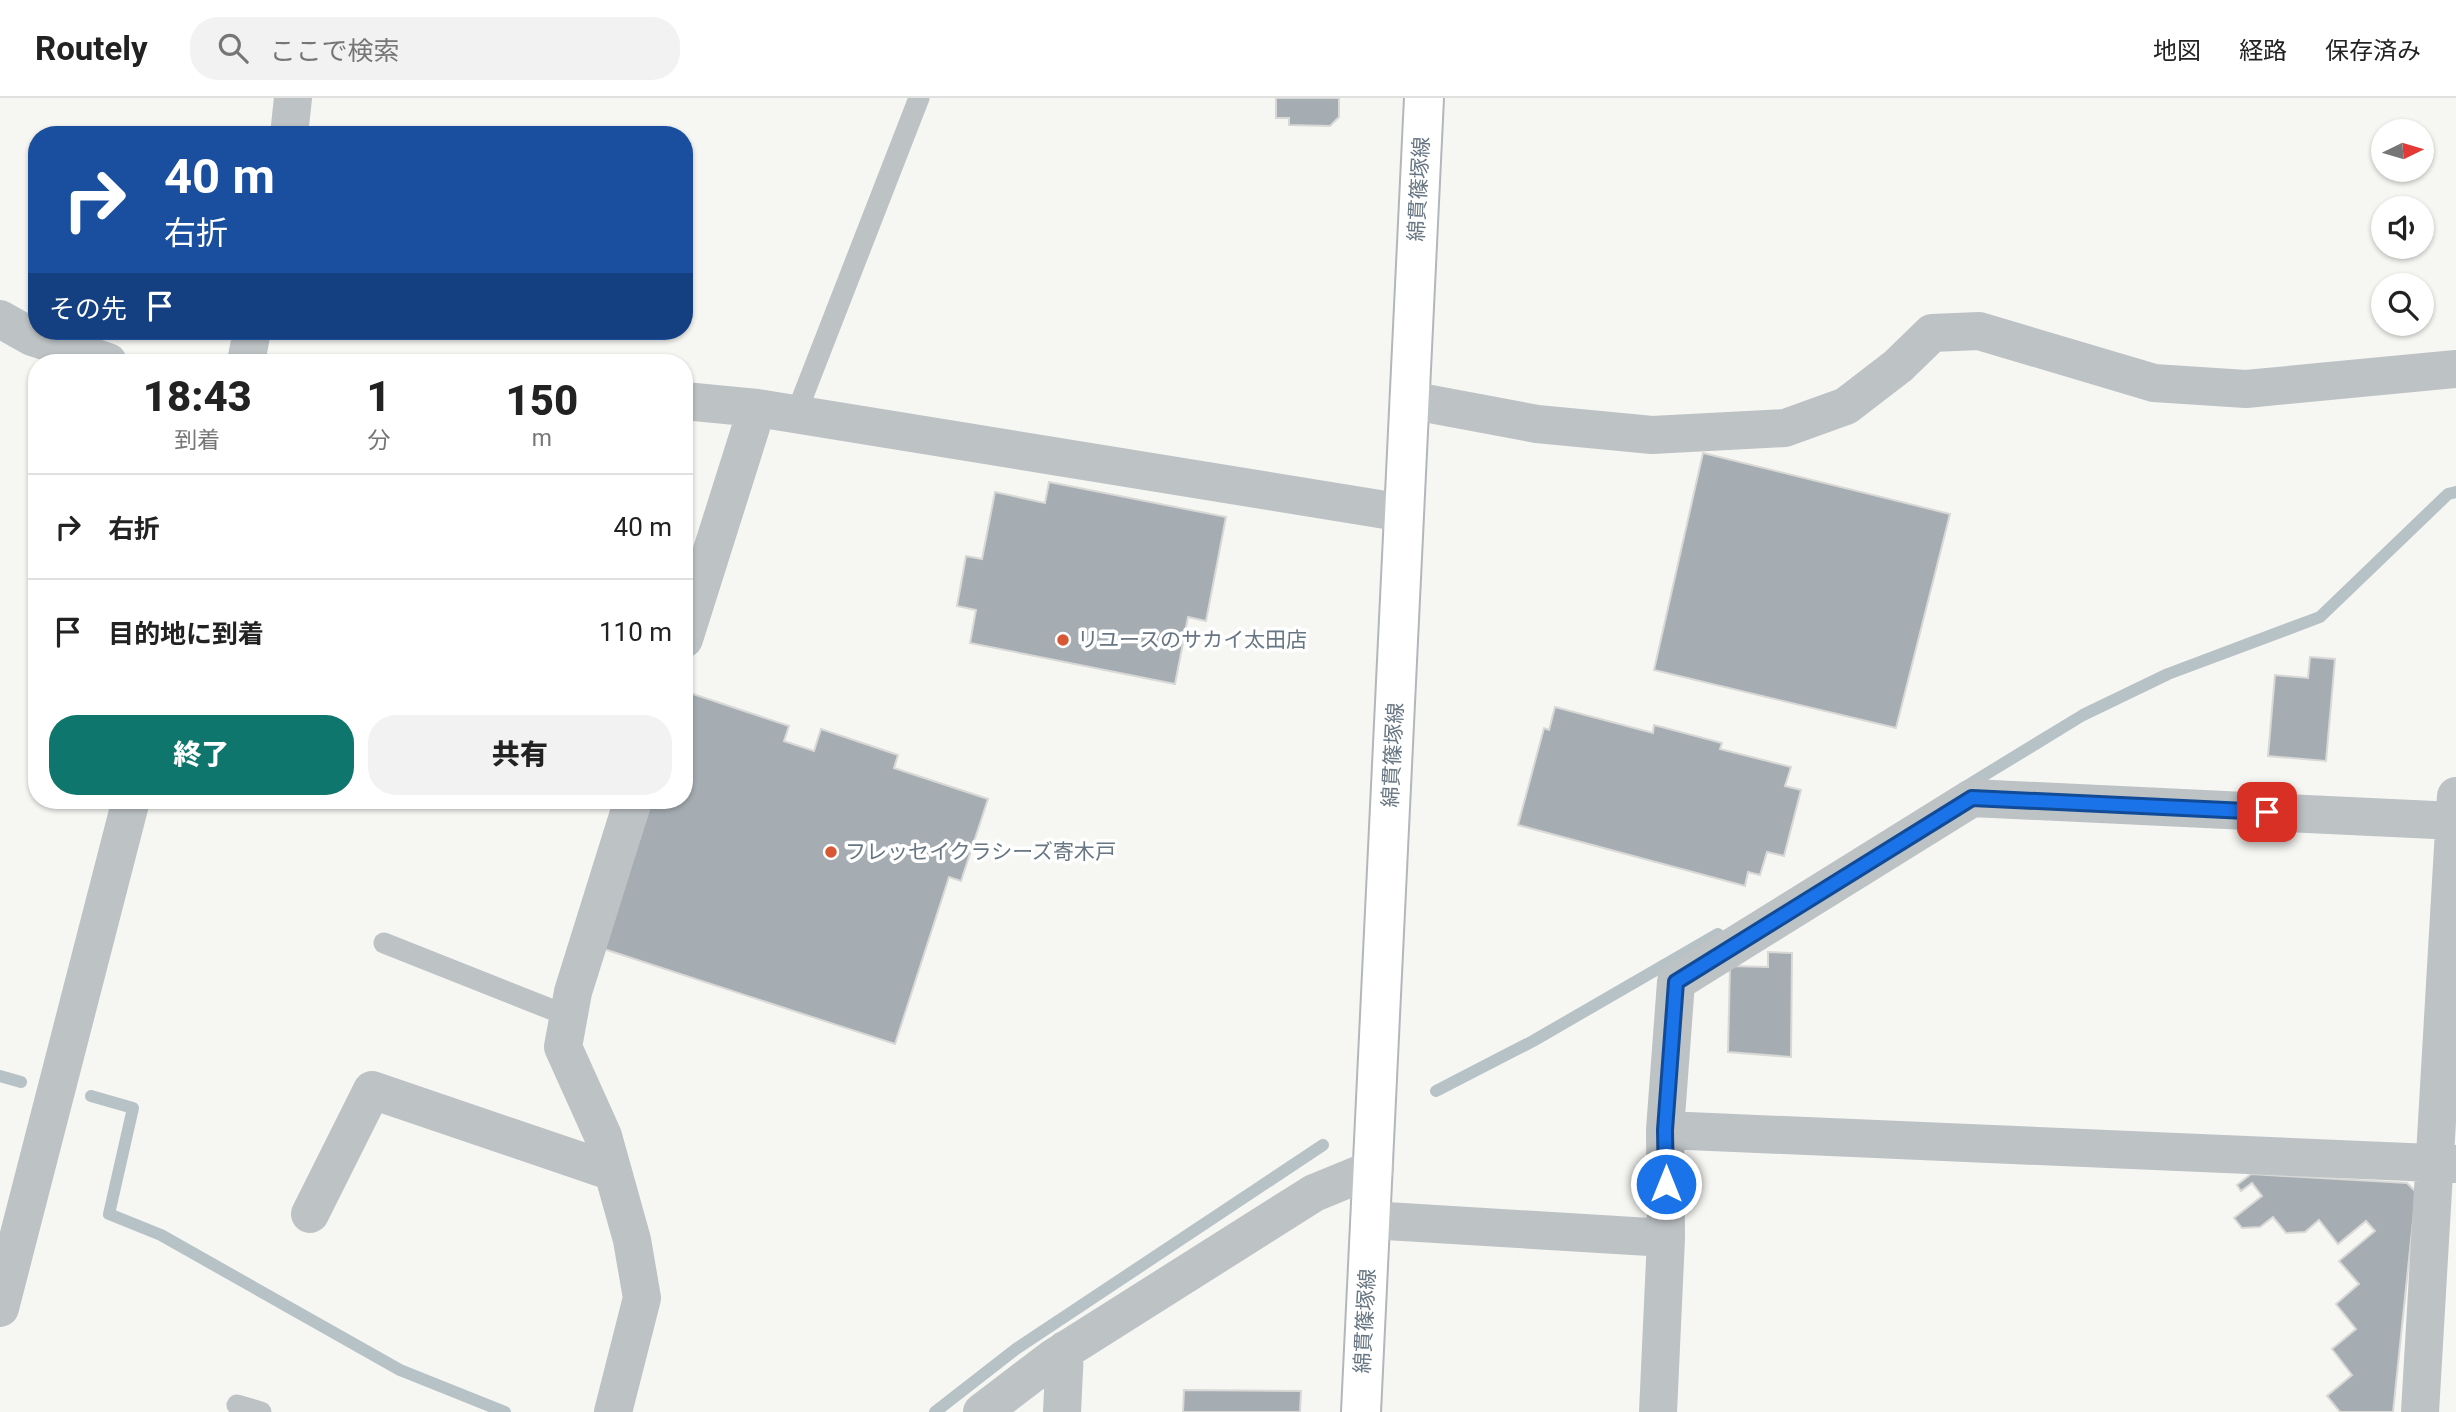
<!DOCTYPE html>
<html lang="ja">
<meta charset="utf-8">
<style>
:root{--surface:#fff;--page:#f2f2f2;--text:#222;--muted:#767676;--line:#e0e0e0;--accent:#0f766e}
body{margin:0;font-family:Roboto,"Noto Sans JP",sans-serif;background:var(--page);color:var(--text);height:100vh;display:flex;flex-direction:column;font-size:26px;white-space:nowrap}
*{box-sizing:border-box;margin:0}
p{font-size:23px;color:var(--muted)}
.icon{flex:none;width:38px;height:38px;fill:none;stroke:currentColor;stroke-width:2;stroke-linecap:round;stroke-linejoin:round}
.map{position:relative;flex:1;overflow:hidden}
.side{position:absolute;left:28px;top:256px;width:665px;height:455px;display:flex;flex-direction:column;background:var(--surface);border-radius:28px;box-shadow:0 2px 5px #0004}
.side>*{flex:none}
.guide{position:absolute;left:28px;top:28px;width:665px;height:214px;border-radius:28px;box-shadow:0 2px 5px #0004;background:#1a4fa0;color:#fff;overflow:hidden}
.needle{width:46px;rotate:85deg}
.tools{position:absolute;left:2371px;top:21px;display:grid;gap:14px}
.tools a{display:grid;place-items:center;width:63px;height:63px;border-radius:50%;background:var(--surface);box-shadow:0 2px 5px #0004;font-size:35px}
.pin{position:absolute;display:grid;place-items:center;width:60px;height:60px;color:#fff;margin:-30px;border-radius:14px;box-shadow:0 4px 10px #0006}
.me{position:absolute;width:77px;margin:-38px;rotate:0deg;stroke-linejoin:round;filter:drop-shadow(0 0 5px #0008)}
.turn{display:flex;align-items:center;gap:24px;height:147px;padding:0 21px;font-size:32px}
.turn .icon{width:91px;height:91px;stroke-width:2.5}
.turn b{display:block;font-size:49px;line-height:60px}
.then{display:flex;align-items:center;height:66px;padding:0 21px;background:#0003;gap:14px;font-size:26px}
.eta{display:flex;justify-content:space-evenly;align-items:center;height:119px;text-align:center}
.eta b{font-size:42px;font-weight:800;line-height:49px}
.action{display:flex;gap:14px;margin-top:auto;padding:14px 21px}
.action a{flex:1;height:80px;border-radius:28px;background:var(--accent);color:#fff;font-size:28px;font-weight:800;line-height:80px;text-align:center}
.action a+a{background:var(--page);color:var(--text)}
ul{padding:0;list-style:none}
li{display:flex;align-items:center;gap:21px;height:105px;padding:0 21px;border-top:2px solid var(--line)}
li div{flex:1}
li b{display:block;font-size:26px}
li em{font-style:normal}
header{display:flex;align-items:center;gap:42px;box-sizing:border-box;height:98px;padding:0 35px;background:var(--surface);border-bottom:2px solid var(--line)}
header strong{font-size:33px}
nav{display:flex;gap:38px;margin-inline-start:auto;font-size:24px}
.search{width:490px;height:63px;background:var(--page);display:flex;align-items:center;gap:18px;box-sizing:border-box;padding:0 24px;border-radius:28px;color:var(--muted);font-size:26px}
.map>svg:first-child{display:block}
</style>
<header>
<strong>Routely</strong>
<div class="search"><svg class="icon" aria-label="search" viewBox="0 0 24 24"><circle cx="10" cy="10" r="6"/><path d="M15 15l6 6"/></svg>ここで検索</div>
<nav><a>地図</a><a>経路</a><a>保存済み</a></nav>
</header>
<div class="map">
<svg width="2456" height="1314" viewBox="0 0 2456 1314">
<rect width="100%" height="100%" fill="#f6f6f3"/>
<g fill="none" stroke-linecap="round" stroke-linejoin="round">
<path stroke="#b7c2c6" stroke-width="12" d="M 1965,689 L 2083,617 L 2168,576 L 2320,519 L 2448,396 L 2456,394
M 0,978 L 21,984
M 1436,993 L 1533,943 L 1718,836
M 91,998 L 133,1010 L 109,1116 L 161,1137 L 400,1272 L 505,1314
M 935,1314 L 1016,1251 L 1323,1047"/>
</g>
<path fill="#a5adb2" stroke="#d8d8d6" stroke-width="2" d="M 1276,0 L 1339,0 L 1339,19 L 1330,28 L 1289,27 L 1289,20 L 1276,20 Z
M 1703,355 L 1950,416 L 1896,630 L 1654,572 Z
M 1049,384 L 1226,419 L 1206,523 L 1188,519 L 1175,586 L 970,545 L 976,512 L 957,508 L 966,458 L 982,461 L 995,394 L 1045,405 Z
M 2310,559 L 2335,561 L 2326,663 L 2268,658 L 2275,577 L 2308,580 Z
M 687,594 L 789,628 L 784,643 L 814,653 L 821,631 L 898,657 L 894,670 L 988,701 L 961,783 L 949,779 L 895,946 L 604,851 L 652,702 L 684,702 Z
M 1555,609 L 1653,635 L 1654,627 L 1722,645 L 1720,651 L 1791,669 L 1785,688 L 1801,692 L 1784,758 L 1767,754 L 1760,777 L 1748,774 L 1745,788 L 1518,727 L 1544,630 L 1549,632 Z
M 1768,854 L 1792,855 L 1791,959 L 1728,954 L 1730,868 L 1768,869 Z
M 2251,1076 L 2407,1085 L 2416,1094 L 2393,1314 L 2340,1314 L 2327,1298 L 2352,1277 L 2332,1251 L 2356,1231 L 2336,1206 L 2359,1186 L 2339,1163 L 2375,1133 L 2366,1123 L 2338,1146 L 2319,1122 L 2305,1134 L 2286,1135 L 2273,1119 L 2260,1129 L 2242,1130 L 2234,1120 L 2262,1098 L 2252,1085 L 2241,1093 L 2237,1087 Z
M 1184,1292 L 1301,1293 L 1300,1314 L 1183,1314 Z"/>
<g fill="none" stroke-linecap="round" stroke-linejoin="round">
<defs>
<path id="secondary" d="M 1361,1314 L 1424,0"/>
</defs>
<use href="#secondary" stroke="#b2b7bb" stroke-width="42"/>
<path stroke="#bdc2c5" stroke-width="21" d="M 796,316 L 919,0
M 384,845 L 568,918
M 237,1307 L 261,1314"/>
<path stroke="#bdc2c5" stroke-width="38" d="M 289,37 L 293,0
M 0,221 L 32,239 L 108,264
M 246,264 L 252,233
M 1409,302 L 1537,326 L 1652,337 L 1785,330 L 1846,308 L 1898,268 L 1932,235 L 1979,233 L 2154,285 L 2246,291 L 2456,271
M 684,303 L 757,310 L 1404,415
M 684,541 L 757,310
M 1665,1032 L 2456,1066
M 310,1116 L 372,992 L 613,1074
M 1370,1122 L 1666,1140
M 0,1210 L 131,702
M 613,1314 L 642,1200 L 632,1142 L 603,1038 L 563,949 L 573,894 L 633,702
M 982,1314 L 1053,1260 L 1314,1095 L 1375,1070
M 1062,1314 L 1065,1252
M 1658,1314 L 1666,1140 L 1665,1032 L 1676,884 L 1972,700 L 2456,723
M 2420,1314 L 2456,698"/>
<use href="#secondary" stroke="#fff" stroke-width="38"/>
</g>
<g fill="none" stroke-linecap="round" stroke-linejoin="round">
<defs>
<path id="route" d="M 1666,1086 L 1665,1032 L 1676,884 L 1972,700 L 2267,714"/>
</defs>
<use href="#route" stroke="#114b97" stroke-width="18"/>
<use href="#route" stroke="#1a73e8" stroke-width="12"/>
</g>
<g fill="#d65834" stroke="#fff" stroke-width="2.5">
<circle cx="1063" cy="542" r="7"/>
<circle cx="831" cy="754" r="7"/>
</g>
<g text-anchor="middle" dominant-baseline="central" stroke-width="7" stroke-linejoin="round" paint-order="stroke">
<g font-size="21" fill="#677682" stroke="#fff">
<text transform="translate(1419 91) rotate(-87)">綿貫篠塚線</text>
<text transform="translate(1393 657) rotate(-87)">綿貫篠塚線</text>
<text transform="translate(1365 1223) rotate(-87)">綿貫篠塚線</text>
</g>
<g font-size="21" fill="#677682" stroke="#fff" text-anchor="start">
<text x="1077" y="542">リユースのサカイ太田店</text>
<text x="845" y="754">フレッセイクラシーズ寄木戸</text>
</g>
</g>
</svg>
<div class="tools">
<a><svg class="needle" viewBox="-14 -14 28 28"><path d="M0-13l5 13h-10z" fill="#e53935"/><path d="M0 13l5-13h-10z" fill="#767676"/></svg></a>
<a><svg class="icon" aria-label="sound" viewBox="0 0 24 24"><path d="M4 9h4l5-4v14l-5-4H4zM17 9q2 3 0 6"/></svg></a>
<a><svg class="icon" aria-label="search" viewBox="0 0 24 24"><circle cx="10" cy="10" r="6"/><path d="M15 15l6 6"/></svg></a>
</div>
<div class="pin" style="left:2267px;top:714px;background:#d93025"><svg class="icon" aria-label="arrive" viewBox="0 0 24 24"><path d="M6 21V4h12l-3 4 3 4H6"/></svg></div>
<svg class="me" style="left:1666px;top:1086px" viewBox="-20 -20 40 40"><circle r="17" fill="#1a73e8" stroke="#fff" stroke-width="3"/><path d="M0-11L8 9 0 5-8 9z" fill="#fff"/></svg>
<div class="guide">
<div class="turn"><svg class="icon" aria-label="right" viewBox="0 0 24 24"><path d="M7 20v-9h11M14 6l5 5-5 5"/></svg><div><b>40 m</b>右折</div></div>
<div class="then">その先<svg class="icon" aria-label="arrive" viewBox="0 0 24 24"><path d="M6 21V4h12l-3 4 3 4H6"/></svg></div>
</div>
<section class="side">
<div class="eta">
<div><b>18:43</b><p>到着</p></div>
<div><b>1</b><p>分</p></div>
<div><b>150</b><p>m</p></div>
</div>
<ul>
<li><svg class="icon" aria-label="right" viewBox="0 0 24 24"><path d="M7 20v-9h11M14 6l5 5-5 5"/></svg><div><b>右折</b></div><em>40 m</em></li>
<li><svg class="icon" aria-label="arrive" viewBox="0 0 24 24"><path d="M6 21V4h12l-3 4 3 4H6"/></svg><div><b>目的地に到着</b></div><em>110 m</em></li>
</ul>
<div class="action"><a>終了</a><a>共有</a></div>
</section>
</div>
